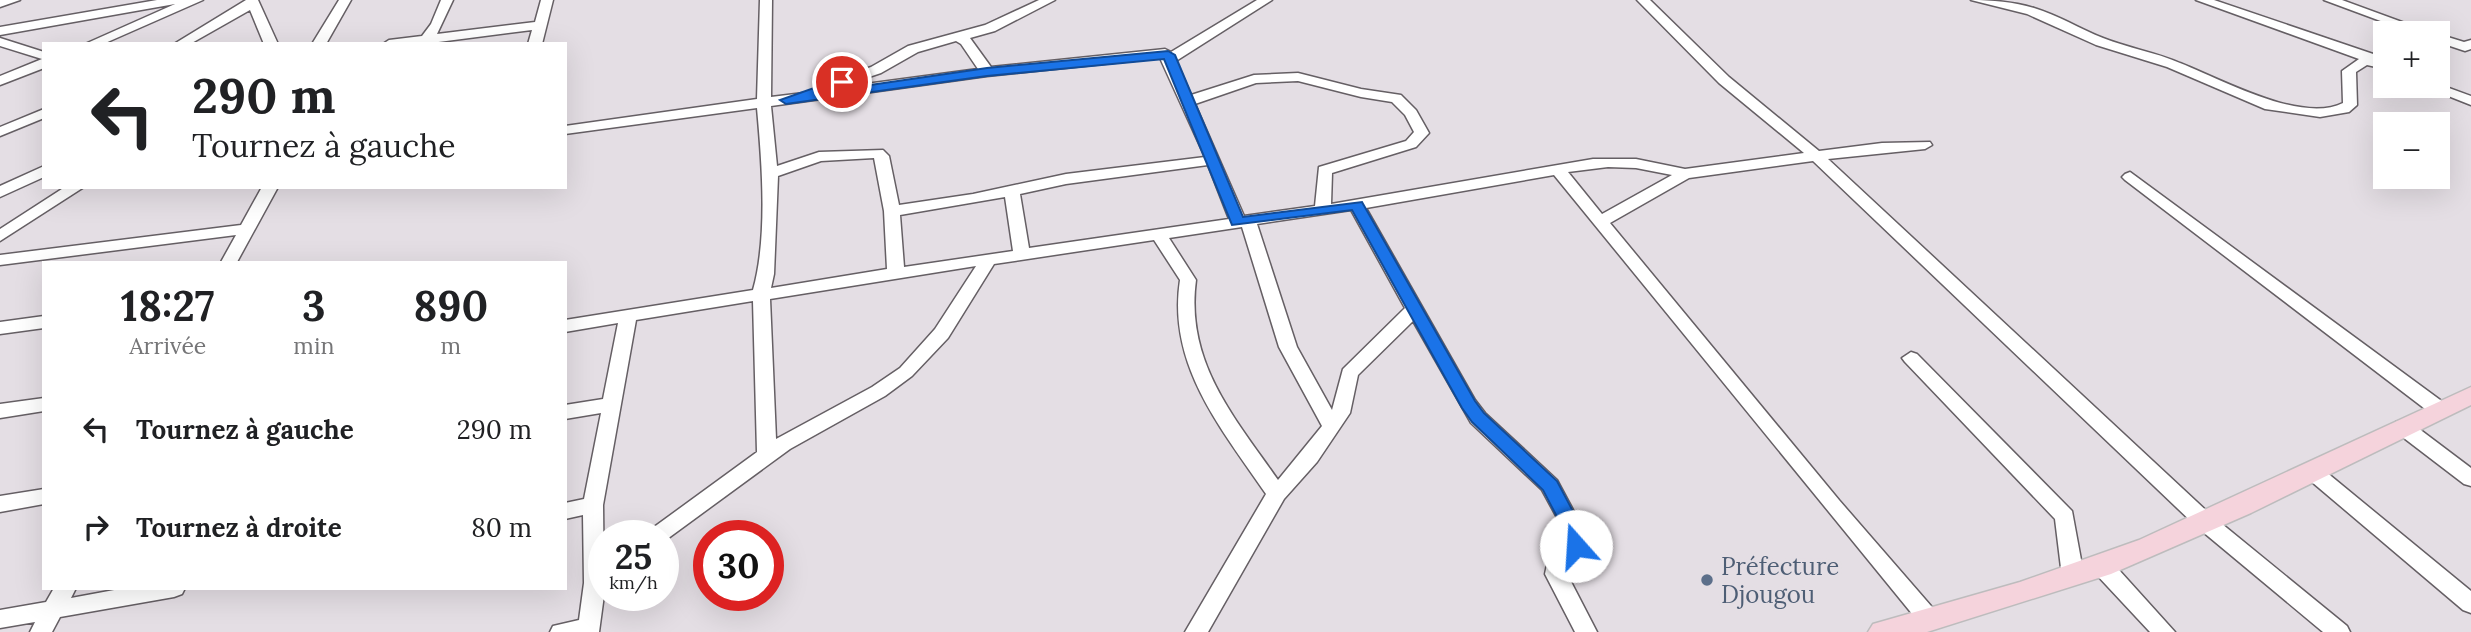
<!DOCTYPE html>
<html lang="fr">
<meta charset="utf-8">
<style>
:root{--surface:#fff;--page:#f6f6f6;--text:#202124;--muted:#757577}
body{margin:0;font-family:Lora,serif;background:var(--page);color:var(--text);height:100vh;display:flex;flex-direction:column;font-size:26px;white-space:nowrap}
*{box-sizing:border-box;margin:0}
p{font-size:23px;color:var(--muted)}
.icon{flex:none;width:38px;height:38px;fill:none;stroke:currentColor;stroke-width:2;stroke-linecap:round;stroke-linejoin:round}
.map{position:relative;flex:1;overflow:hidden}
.sheet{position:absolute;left:42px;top:261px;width:525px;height:329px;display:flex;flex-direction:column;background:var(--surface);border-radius:0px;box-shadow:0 7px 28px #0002}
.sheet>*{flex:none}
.hud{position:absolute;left:42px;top:42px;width:525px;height:147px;border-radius:0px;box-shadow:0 7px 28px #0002;background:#fff;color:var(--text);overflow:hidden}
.fabs{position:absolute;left:2373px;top:21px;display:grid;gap:14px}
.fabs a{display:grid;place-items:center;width:77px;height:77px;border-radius:0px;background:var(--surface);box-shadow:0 7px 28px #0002;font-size:35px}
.speed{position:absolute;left:588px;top:520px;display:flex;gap:14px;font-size:35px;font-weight:700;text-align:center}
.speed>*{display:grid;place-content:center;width:91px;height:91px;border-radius:50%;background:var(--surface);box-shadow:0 7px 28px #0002;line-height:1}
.speed small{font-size:18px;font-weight:400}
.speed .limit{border:10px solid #d22;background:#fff;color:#111}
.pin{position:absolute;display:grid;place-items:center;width:60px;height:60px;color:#fff;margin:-30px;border:4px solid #fff;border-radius:50%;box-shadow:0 2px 7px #0007}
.me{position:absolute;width:77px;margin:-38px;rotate:341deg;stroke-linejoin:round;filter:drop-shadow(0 0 5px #0008)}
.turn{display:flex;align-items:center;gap:24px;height:147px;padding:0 35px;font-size:32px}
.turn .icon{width:91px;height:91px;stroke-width:2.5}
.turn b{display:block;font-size:49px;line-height:60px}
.eta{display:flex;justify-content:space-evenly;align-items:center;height:119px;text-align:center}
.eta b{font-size:42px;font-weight:700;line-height:49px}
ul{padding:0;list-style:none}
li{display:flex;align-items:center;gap:21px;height:98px;padding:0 35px}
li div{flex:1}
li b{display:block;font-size:26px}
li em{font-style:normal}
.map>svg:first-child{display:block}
</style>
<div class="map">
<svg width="2471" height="632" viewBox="0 0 2471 632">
<rect width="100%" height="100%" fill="#e4dee4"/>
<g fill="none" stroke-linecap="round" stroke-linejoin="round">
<defs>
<path id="minor" d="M 0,0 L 20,0 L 0,7 Z
M 157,0 L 203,0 L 103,44 L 85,44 L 175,4 L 0,35 L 0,27 Z
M 246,0 L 258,0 L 278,44 L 264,44 L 250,10 L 190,44 L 174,44 Z
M 339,0 L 351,0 L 326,44 L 312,44 Z
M 441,0 L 453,0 L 437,34 L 535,22 L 541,0 L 553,0 L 542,44 L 528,44 L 532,30 L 423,44 L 383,44 L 389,40 L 422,36 L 431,24 Z
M 760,0 L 772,0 L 771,97 L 828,90 L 823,86 L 825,83 L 871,67 L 908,46 L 985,25 L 1039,0 L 1055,0 L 995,31 L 970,38 L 991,67 L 1165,49 L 1171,52 L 1257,0 L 1272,0 L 1176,61 L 1191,95 L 1254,75 L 1298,73 L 1361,89 L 1401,95 L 1416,110 L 1429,133 L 1416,147 L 1332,173 L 1331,204 L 1593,159 L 1636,159 L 1685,169 L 1804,153 L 1719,83 L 1637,0 L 1650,0 L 1729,77 L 1819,151 L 1882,143 L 1930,142 L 1932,145 L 1925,149 L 1828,159 L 2211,515 L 2347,626 L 2350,632 L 2323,632 L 2197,527 L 1813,161 L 1689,178 L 1610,223 L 1839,500 L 1938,614 L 1941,620 L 1938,626 L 1930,629 L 1922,626 L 1554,175 L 1366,208 L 1475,400 L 1485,413 L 1557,480 L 1587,536 L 1583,552 L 1567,565 L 1567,574 L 1597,632 L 1575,632 L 1545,574 L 1549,555 L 1566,542 L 1567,536 L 1542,490 L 1471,423 L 1413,321 L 1358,375 L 1350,413 L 1317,462 L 1284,499 L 1208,632 L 1185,632 L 1266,494 C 1221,428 1167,365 1180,280 L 1154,240 L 994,264 L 948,338 L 912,376 L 885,396 L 790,449 L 663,542 L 663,536 L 647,536 L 650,530 L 757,452 L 753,301 L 636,320 L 603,505 L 604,595 L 599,632 L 550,632 L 553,626 L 579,620 L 584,583 L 583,515 L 565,519 L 565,503 L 584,499 L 601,413 L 565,419 L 565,405 L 603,399 L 618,323 L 565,332 L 565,320 L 753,290 C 768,237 762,163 757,108 L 565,134 L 565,126 L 757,99 ZM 956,41 L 961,44 L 978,69 L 836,88 L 881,73 L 918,52 ZM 1160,58 L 1205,157 L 1066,174 L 973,194 L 899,205 L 889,156 L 883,150 L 819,152 L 777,166 L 771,106 L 987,76 ZM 1298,81 L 1361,97 L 1392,102 L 1405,115 L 1414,132 L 1406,141 L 1319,167 L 1315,206 L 1244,216 L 1195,104 L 1256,83 ZM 874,158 L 884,211 L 887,269 L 771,288 L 774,274 L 778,176 L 821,161 ZM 1208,165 L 1229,219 L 1029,248 L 1020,194 L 1066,184 ZM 1608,167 L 1636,168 L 1672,175 L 1602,214 L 1568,172 ZM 1005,197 L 1013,251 L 904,267 L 900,215 ZM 1351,210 L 1405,308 L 1343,369 L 1332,410 L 1297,347 L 1257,224 ZM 1242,227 L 1279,347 L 1322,426 L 1278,480 C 1234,417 1185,362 1196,280 L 1169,238 ZM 976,266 L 935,329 L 900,368 L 872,387 L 776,439 L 770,299 Z
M 1971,0 C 1992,0 2014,2 2034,8 C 2058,15 2080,29 2103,38 C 2128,48 2155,52 2180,63 C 2221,79 2301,124 2343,103 L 2342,71 L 2359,59 L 2196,0 L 2214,0 L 2379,56 L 2385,60 L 2385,69 L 2367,65 L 2356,72 L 2357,105 L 2349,112 L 2320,117 L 2265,109 L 2167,67 L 2096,45 L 2027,14 Z
M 2324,0 L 2342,0 L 2432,33 L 2413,33 Z
M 2438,34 L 2464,42 L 2471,40 L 2471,49 L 2465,51 L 2438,42 Z
M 0,38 L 44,52 L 44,68 L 0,85 L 0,76 L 42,59 L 0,46 Z
M 2438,84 L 2471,96 L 2471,105 L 2423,86 Z
M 44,109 L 44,118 L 0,136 L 0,127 Z
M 44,166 L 44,177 L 0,197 L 0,186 Z
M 2130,172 L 2447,405 L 2449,410 L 2447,415 L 2433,415 L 2125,180 L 2122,177 L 2125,174 Z
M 65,187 L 84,187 L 0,241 L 0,229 Z
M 262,187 L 278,187 L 237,262 L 221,262 L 236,235 L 0,265 L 0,255 L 241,225 Z
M 44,316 L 44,328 L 0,334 L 0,322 Z
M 1911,352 L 1917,354 L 2072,511 L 2084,576 L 2081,582 L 2073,584 L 2065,582 L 2062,576 L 2055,519 L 1905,362 L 1902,358 Z
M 44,398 L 44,411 L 0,418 L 0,404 Z
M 2403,420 L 2410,422 L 2471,468 L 2471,486 L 2464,484 L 2396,432 L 2393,427 L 2396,422 Z
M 2313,465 L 2320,467 L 2471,591 L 2471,613 L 2463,610 L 2306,477 L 2303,472 L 2306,467 Z
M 44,489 L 44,504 L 0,512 L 0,496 Z
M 2102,558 L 2110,560 L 2175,632 L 2150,632 L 2094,572 L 2091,566 L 2094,560 Z
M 54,588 L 76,588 L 71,598 L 125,588 L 185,588 L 182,594 L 174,597 L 60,617 L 52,632 L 30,632 L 35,622 L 0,628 L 0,610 L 46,602 Z"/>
<path id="major" d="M 2471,387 L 2471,405 L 2251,513 L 2111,574 L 1927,632 L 1868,632 L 1873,624 L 2020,582 L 2139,540 Z"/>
</defs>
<use href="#minor" stroke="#655f64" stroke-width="3"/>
<use href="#major" stroke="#bdbcbd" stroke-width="3"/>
<use href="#minor" fill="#fff" fill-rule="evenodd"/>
<use href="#major" fill="#f5d3dc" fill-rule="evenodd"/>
</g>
<path fill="#1a73e8" stroke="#114b97" stroke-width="2" d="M 1168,51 L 1175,55 L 1243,217 L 1362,202 L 1475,401 L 1484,413 L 1557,481 L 1586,536 L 1583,551 L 1570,551 L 1567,536 L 1543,490 L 1472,422 L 1462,408 L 1352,210 L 1232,225 L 1164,59 L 987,76 L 786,104 L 780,100 L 842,78 L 848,82 L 829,91 L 987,68 Z"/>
<circle fill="#5c6f8a" stroke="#e4dee4" stroke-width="2.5" cx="1707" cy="580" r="7"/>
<g text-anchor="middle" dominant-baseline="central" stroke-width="7" stroke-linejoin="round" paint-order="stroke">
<g font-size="24" fill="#4e5e75" stroke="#e4dee4" text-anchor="start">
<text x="1721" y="566">Préfecture<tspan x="1721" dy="28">Djougou</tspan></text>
</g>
</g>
</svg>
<div class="fabs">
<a>+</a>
<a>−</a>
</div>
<div class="speed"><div>25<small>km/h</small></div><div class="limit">30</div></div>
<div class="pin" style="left:842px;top:82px;background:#d93025"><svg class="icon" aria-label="arrive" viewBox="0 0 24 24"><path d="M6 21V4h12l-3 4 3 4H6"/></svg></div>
<svg class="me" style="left:1576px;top:546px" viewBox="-20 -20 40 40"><circle r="19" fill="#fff"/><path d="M0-13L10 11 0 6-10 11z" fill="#1a73e8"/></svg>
<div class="hud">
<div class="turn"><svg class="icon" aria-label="left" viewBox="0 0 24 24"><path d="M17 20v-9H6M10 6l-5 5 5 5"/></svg><div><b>290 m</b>Tournez à gauche</div></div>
</div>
<section class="sheet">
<div class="eta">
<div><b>18:27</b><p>Arrivée</p></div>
<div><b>3</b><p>min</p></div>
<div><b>890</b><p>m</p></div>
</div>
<ul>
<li><svg class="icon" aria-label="left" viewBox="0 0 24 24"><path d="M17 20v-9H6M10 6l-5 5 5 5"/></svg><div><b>Tournez à gauche</b></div><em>290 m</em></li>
<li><svg class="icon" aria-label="right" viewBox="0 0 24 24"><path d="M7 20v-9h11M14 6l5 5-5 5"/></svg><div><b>Tournez à droite</b></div><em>80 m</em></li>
</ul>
</section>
</div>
